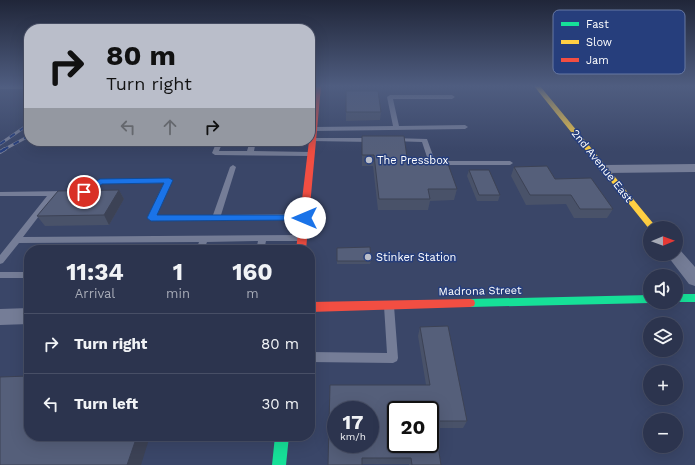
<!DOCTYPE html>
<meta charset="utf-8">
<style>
:root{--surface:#2c344e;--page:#343c55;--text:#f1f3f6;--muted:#a6aab6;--line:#484f66}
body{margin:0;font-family:"Work Sans",sans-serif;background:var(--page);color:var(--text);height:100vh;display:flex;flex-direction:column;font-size:15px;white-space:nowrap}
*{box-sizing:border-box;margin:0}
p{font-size:13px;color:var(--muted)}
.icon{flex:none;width:22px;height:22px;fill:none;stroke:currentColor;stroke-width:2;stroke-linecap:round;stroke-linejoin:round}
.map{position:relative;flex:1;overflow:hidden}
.drawer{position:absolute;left:24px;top:245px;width:291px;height:196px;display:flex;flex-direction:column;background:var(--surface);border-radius:16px;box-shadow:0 4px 16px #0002,0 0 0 1px var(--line)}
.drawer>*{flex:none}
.guide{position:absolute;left:24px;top:24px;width:291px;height:122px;border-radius:16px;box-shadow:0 4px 16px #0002,0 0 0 1px var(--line);background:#babeca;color:#111;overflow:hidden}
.needle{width:26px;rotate:89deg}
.buttons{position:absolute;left:643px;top:221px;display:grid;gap:8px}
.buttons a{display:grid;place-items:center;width:40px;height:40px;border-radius:50%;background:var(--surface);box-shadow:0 4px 16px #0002,0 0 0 1px var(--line);font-size:20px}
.speed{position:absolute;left:327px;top:401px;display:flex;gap:8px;font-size:20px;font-weight:700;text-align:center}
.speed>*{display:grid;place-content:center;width:52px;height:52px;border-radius:50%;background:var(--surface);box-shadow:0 4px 16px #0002,0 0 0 1px var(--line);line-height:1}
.speed small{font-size:10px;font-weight:400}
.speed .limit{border:2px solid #111;border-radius:6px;background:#fff;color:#111}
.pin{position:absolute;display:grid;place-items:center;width:34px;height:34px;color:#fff;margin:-17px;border:2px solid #fff;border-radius:50%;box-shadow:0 1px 4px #0007}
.me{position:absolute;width:44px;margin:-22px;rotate:270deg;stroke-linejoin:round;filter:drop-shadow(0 0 3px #0008)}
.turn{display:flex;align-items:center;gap:14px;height:84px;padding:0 16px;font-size:18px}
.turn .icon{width:52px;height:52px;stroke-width:2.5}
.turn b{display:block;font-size:28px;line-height:34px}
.lanes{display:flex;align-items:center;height:38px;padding:0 16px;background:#0003;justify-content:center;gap:20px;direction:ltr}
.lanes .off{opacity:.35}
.eta{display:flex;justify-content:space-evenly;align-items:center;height:68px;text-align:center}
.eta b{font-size:24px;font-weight:700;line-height:28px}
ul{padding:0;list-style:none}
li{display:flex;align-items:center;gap:12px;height:60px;padding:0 16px;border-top:1px solid var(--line)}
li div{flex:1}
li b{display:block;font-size:15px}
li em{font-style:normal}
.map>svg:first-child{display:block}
</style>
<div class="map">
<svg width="695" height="465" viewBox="0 0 695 465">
<rect width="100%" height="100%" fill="#3a4668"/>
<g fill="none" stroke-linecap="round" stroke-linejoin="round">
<path fill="#757d97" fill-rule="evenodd" d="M 0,86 L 29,86 L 29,89 L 0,89 Z
M 390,95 L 452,95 L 455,97 L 452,99 L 393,99 L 399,126 L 465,125 L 468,127 L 465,129 L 314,131 L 311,129 L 314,127 L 393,126 L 387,97 Z
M 313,138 L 372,138 L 375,140 L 372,142 L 311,141 L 310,140 Z
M 393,138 L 427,139 L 435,161 L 510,161 L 513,163 L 510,165 L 432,165 L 429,163 L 422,142 L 391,141 L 390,140 Z
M 217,141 L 223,141 L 219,151 L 247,151 L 250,141 L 256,141 L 254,151 L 311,152 L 314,154 L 311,156 L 215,155 L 212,153 Z
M 233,165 L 236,167 L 221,215 L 304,214 L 307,215 L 308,217 L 307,219 L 151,221 L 147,218 L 164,183 L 102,184 L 87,194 L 78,194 L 74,192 L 75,190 L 83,190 L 100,180 L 169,179 L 172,181 L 156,215 L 213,215 L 230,167 Z
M 66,191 L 70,193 L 69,195 L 55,195 L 23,237 L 301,235 L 305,238 L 301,241 L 266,241 L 264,250 L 256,250 L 258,241 L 207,242 L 204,250 L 196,250 L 199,242 L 19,243 L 3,263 L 0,264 L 0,255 L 47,196 L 0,196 L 0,192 Z
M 0,272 L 29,272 L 29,278 L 0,278 Z
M 389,302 L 392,303 L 394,306 L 398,358 L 397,361 L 393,363 L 310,362 L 310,352 L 387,353 L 384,306 L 386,303 Z"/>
<path fill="#757d97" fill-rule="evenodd" d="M 695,164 L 695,172 L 605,173 L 601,172 L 599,169 L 601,166 L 605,165 Z
M 676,249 L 680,250 L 695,267 L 695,286 L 689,284 L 666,254 L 676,254 Z
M 29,308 L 29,324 L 0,325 L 0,309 Z"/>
<path fill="#16e098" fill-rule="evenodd" d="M 676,294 L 695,294 L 695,302 L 675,302 Z
M 650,295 L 650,302 L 654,302 L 650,303 L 470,307 L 466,306 L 465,303 L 466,300 L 470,299 Z
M 275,436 L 289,436 L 286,465 L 272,465 Z"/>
<path fill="#ffcf43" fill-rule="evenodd" d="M 534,86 L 540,86 L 657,228 L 650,228 L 650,230 Z"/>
<path fill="#f24e42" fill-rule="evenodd" d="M 315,86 L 321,86 L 306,250 L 296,250 L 309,141 L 310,141 Z
M 470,299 L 474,300 L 475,303 L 474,306 L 470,307 L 310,312 L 310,302 Z"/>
<defs>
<path id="rail-far1" d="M 0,144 L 29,124
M 3,150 L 29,136"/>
<path id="rail" d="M 0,152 L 5,149"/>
</defs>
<use href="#rail-far1" stroke="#767e97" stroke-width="3"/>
<use href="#rail" stroke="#767e97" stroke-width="4"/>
<use href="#rail-far1" stroke="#263e7c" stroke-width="2" stroke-dasharray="6" stroke-linecap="butt"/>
<use href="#rail" stroke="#263e7c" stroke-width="2.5" stroke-dasharray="8" stroke-linecap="butt"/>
</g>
<path fill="#495269" d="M 346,91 L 381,112 L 380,120 L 346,121 Z
M 362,136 L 408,164 L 457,189 L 454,200 L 430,201 L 428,210 L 378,210 L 373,166 L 362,166 Z
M 514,167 L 555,179 L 613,209 L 607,218 L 574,218 L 566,204 L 526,205 L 511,176 Z
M 469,170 L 500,195 L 498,201 L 477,201 L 467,176 Z
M 119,190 L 124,199 L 109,225 L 45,226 L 37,216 Z
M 337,248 L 371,261 L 370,264 L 337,264 Z
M 420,327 L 467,421 L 463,428 L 435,428 L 441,465 L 409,465 L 409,464 L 362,464 L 328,465 L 426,385 L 418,336 Z"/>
<path fill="#3c4255" d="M 119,190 L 124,199 L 109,225 L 104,215 Z
M 137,436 L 150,436 L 141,465 L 127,465 Z"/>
<path fill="#555f7a" stroke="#3c4255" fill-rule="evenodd" d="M 346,91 L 378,91 L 381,112 L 346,112 Z
M 362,136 L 404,136 L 408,164 L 448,164 L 457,189 L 428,189 L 430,199 L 379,199 L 374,155 L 362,155 Z
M 547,166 L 555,179 L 591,178 L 613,209 L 580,209 L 571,195 L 530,195 L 514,167 Z
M 469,170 L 489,170 L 500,195 L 479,195 Z
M 119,190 L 104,215 L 37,216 L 58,191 Z
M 370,247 L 371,261 L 337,261 L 337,248 Z
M 448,326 L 467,421 L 434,421 L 441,465 L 412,465 L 411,458 L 362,458 L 362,465 L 328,465 L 330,385 L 430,385 L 420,327 ZM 336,410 L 370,410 L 370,444 L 336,444 ZM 396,410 L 430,410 L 430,444 L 396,444 Z
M 29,376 L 29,436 L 137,436 L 127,465 L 0,465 L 0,377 Z"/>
<linearGradient id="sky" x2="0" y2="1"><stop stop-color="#202639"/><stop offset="0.57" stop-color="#4f5d80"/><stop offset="1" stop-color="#4f5d80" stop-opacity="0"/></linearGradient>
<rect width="695" height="151" fill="url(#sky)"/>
<path fill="#1a73e8" stroke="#114b97" d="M 169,178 L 173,180 L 157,215 L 305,215 L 309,218 L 305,220 L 151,221 L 147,218 L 164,183 L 102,184 L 84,195 L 80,192 L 100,179 Z"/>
<g fill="#babeca" stroke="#263e7c" stroke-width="1.5">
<circle cx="369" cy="160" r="4"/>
<circle cx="368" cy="257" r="4"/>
</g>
<g text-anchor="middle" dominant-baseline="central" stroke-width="3" stroke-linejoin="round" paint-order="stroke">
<g font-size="11" fill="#fff" stroke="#263e7c" text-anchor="start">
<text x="377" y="160">The Pressbox</text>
<text x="376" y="257">Stinker Station</text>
</g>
<g font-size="11" fill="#fff" stroke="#263e7c">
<text transform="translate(602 166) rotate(51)">2nd Avenue East</text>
<text transform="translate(480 291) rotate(-1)">Madrona Street</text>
</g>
</g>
<rect x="553" y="10" width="132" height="64" rx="6" fill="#263e7c" stroke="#6778a3" stroke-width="1"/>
<rect x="561" y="22" width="18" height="4" fill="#16e098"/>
<rect x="561" y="40" width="18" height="4" fill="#ffcf43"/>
<rect x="561" y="58" width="18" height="4" fill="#f24e42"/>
<g font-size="11" fill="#fff">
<text x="586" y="28">Fast</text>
<text x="586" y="46">Slow</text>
<text x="586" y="64">Jam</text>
</g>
</svg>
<div class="buttons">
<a><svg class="needle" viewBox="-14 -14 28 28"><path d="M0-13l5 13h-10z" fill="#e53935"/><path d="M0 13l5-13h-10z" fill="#a6aab6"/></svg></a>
<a><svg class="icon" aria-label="sound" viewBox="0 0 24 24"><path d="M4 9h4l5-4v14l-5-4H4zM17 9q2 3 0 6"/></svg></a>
<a><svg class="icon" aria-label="layers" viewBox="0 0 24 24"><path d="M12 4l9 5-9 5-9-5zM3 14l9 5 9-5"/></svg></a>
<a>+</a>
<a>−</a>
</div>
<div class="speed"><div>17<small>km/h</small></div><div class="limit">20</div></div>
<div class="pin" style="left:84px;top:192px;background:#d93025"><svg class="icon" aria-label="arrive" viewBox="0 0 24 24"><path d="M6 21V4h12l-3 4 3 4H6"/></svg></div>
<svg class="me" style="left:305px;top:218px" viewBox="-20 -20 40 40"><circle r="19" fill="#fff"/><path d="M0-13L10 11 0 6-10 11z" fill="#1a73e8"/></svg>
<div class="guide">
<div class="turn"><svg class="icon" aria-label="right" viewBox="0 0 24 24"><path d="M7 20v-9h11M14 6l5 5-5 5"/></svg><div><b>80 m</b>Turn right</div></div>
<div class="lanes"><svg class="icon off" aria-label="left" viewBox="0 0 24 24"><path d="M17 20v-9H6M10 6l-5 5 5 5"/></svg><svg class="icon off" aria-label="ahead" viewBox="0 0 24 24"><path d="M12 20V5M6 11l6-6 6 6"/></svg><svg class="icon" aria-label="right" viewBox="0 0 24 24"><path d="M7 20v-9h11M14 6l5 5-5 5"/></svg></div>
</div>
<section class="drawer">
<div class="eta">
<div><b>11:34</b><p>Arrival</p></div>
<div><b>1</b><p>min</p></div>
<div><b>160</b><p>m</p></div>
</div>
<ul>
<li><svg class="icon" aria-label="right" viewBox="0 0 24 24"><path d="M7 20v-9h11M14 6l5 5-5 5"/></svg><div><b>Turn right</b></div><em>80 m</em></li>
<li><svg class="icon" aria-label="left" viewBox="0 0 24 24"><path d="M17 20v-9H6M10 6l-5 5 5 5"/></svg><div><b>Turn left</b></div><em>30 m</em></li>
</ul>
</section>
</div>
